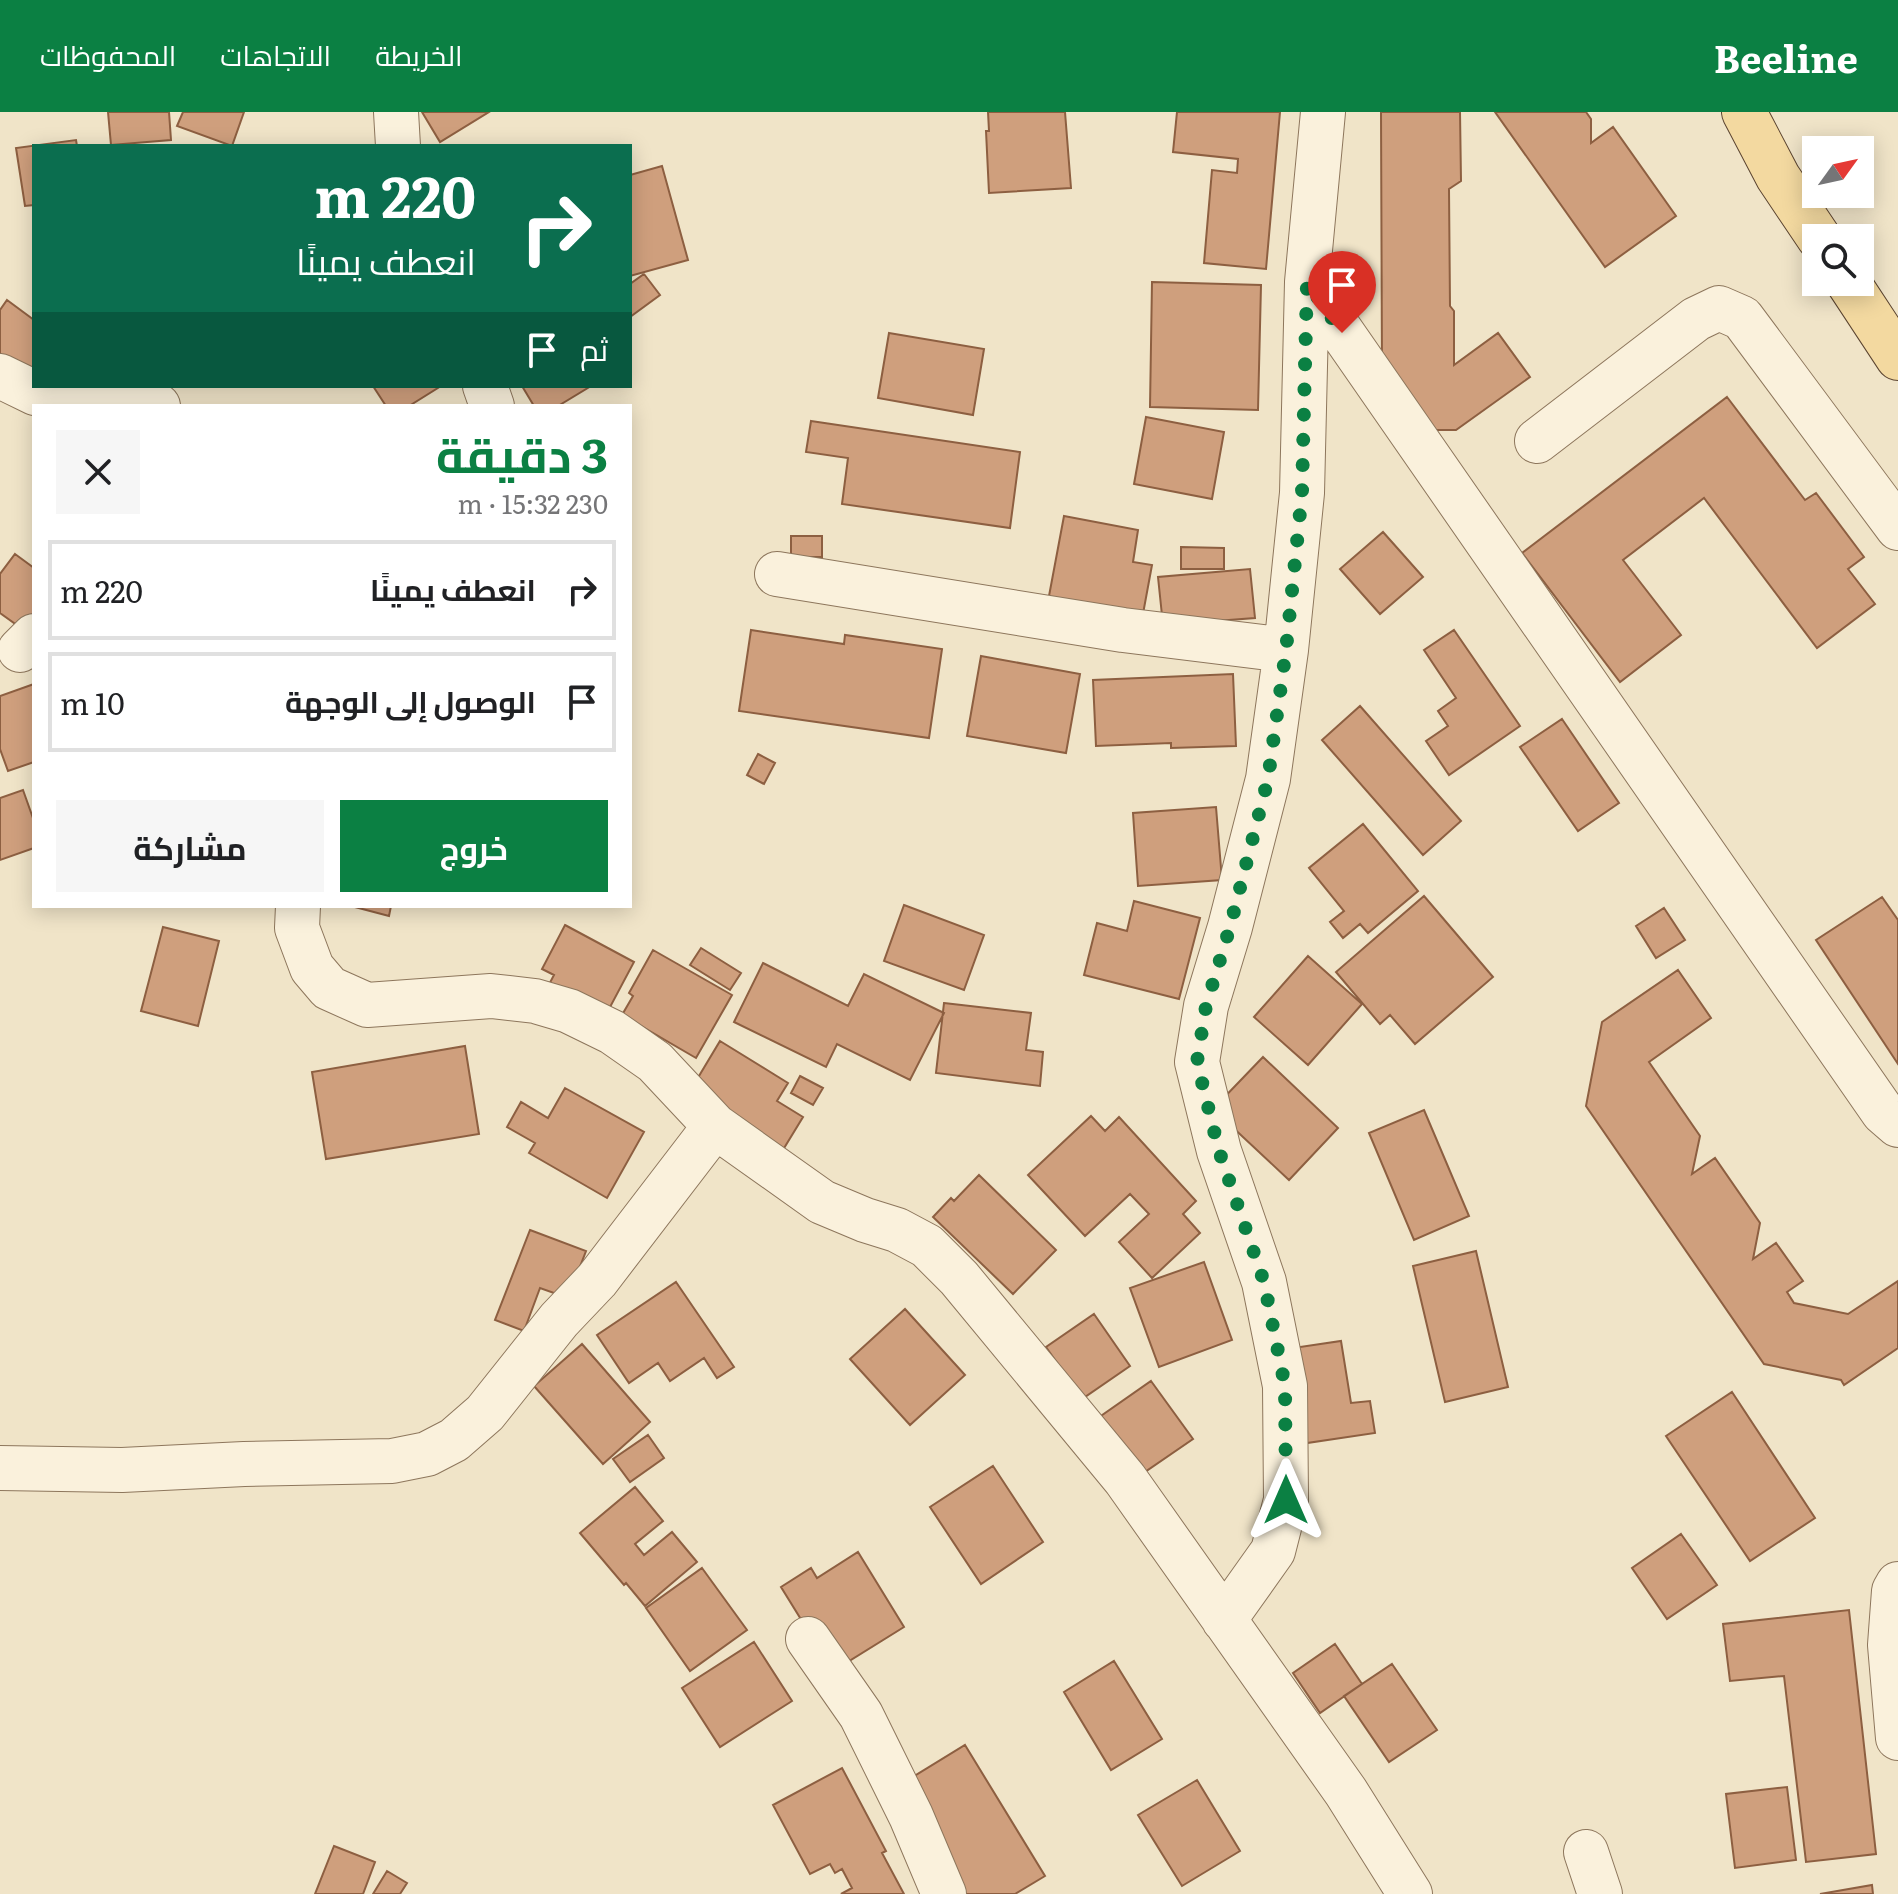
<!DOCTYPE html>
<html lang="ar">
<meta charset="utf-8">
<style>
:root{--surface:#fff;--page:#f6f6f6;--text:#202124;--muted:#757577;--line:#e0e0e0;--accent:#0b8043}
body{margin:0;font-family:Literata,Cairo,serif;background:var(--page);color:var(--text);direction:rtl;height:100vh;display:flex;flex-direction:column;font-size:30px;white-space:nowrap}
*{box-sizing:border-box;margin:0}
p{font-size:26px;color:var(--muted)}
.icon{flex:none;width:44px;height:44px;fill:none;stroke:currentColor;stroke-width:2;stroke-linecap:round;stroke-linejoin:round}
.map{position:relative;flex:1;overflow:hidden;direction:ltr}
.details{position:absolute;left:32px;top:292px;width:600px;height:504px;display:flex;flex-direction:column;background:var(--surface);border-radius:0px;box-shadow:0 4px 20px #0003;direction:rtl}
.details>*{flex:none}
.guide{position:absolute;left:32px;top:32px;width:600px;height:244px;border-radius:0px;box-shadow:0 4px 20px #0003;direction:rtl;background:#0b6e4f;color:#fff;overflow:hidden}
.needle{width:52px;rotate:57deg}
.controls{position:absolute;left:1802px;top:24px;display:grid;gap:16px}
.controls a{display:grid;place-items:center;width:72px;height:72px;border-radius:0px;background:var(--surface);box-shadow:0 4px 20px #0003;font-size:40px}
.pin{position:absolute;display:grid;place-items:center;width:68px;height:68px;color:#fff;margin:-82px -34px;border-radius:50% 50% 50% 0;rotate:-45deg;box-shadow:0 0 8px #0007}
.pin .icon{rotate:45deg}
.me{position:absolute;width:88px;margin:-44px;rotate:0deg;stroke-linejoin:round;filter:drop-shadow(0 0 6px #0008)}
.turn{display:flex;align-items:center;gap:28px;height:168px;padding:0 24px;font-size:36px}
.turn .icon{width:104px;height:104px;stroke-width:2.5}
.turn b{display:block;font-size:56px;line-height:68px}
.then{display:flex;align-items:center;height:76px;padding:0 24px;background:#0003;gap:16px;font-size:30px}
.round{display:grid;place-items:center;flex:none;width:84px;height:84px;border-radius:0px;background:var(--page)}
.headline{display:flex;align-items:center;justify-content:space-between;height:136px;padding:0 24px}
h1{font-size:48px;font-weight:700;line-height:60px;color:var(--accent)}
.button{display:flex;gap:16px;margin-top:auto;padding:16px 24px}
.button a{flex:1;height:92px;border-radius:0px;background:var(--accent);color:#fff;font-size:32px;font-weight:700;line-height:92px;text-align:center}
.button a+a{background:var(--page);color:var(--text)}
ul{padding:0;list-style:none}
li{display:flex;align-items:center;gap:24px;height:100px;margin:0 16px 12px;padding:0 8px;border:4px solid var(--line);border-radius:0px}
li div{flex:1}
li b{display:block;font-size:30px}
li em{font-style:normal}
header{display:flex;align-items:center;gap:48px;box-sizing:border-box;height:112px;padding:0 40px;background:var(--accent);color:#fff}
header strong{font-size:38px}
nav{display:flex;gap:44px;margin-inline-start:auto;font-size:28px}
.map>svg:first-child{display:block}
</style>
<header>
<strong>Beeline</strong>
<nav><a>الخريطة</a><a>الاتجاهات</a><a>المحفوظات</a></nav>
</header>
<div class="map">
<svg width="1898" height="1782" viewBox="0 0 1898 1782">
<rect width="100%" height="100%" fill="#f0e4c8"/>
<path fill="#cf9f7d" stroke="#8d5f41" stroke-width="2" d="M 108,0 L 169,0 L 171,28 L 111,33 Z
M 183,0 L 244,0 L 232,34 L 177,14 Z
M 422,0 L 489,0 L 440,30 Z
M 988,0 L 1065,0 L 1071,76 L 989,81 L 986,19 L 989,19 Z
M 1177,0 L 1280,0 L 1266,157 L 1204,151 L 1212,58 L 1237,61 L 1238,47 L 1173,40 Z
M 1381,0 L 1460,0 L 1461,69 L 1449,77 L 1450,194 L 1454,199 L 1454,253 L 1498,221 L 1530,265 L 1456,318 L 1423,318 L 1382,261 Z
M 1495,0 L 1586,0 L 1591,7 L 1591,31 L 1613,15 L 1676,104 L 1605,155 Z
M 76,28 L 77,34 L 34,34 L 34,93 L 25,94 L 16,36 Z
M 662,54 L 688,148 L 630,164 L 630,63 Z
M 644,162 L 660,183 L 630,205 L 630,172 Z
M 1152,170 L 1261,173 L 1258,298 L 1150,295 Z
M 7,188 L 34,208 L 34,269 L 0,244 L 0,198 Z
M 889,221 L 984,237 L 973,303 L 878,286 Z
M 373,274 L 441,274 L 409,294 L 386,294 Z
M 522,274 L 591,274 L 558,294 L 534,294 Z
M 1727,285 L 1805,388 L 1816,381 L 1864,445 L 1848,457 L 1875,492 L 1817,536 L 1704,386 L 1623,448 L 1681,523 L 1620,570 L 1522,441 Z
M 1146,305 L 1224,320 L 1212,387 L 1134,372 Z
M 811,309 L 1020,340 L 1010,416 L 842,392 L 848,346 L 806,340 Z
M 1064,404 L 1138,418 L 1133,450 L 1152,453 L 1140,518 L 1046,500 Z
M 1383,420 L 1423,465 L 1380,502 L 1340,457 Z
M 791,424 L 822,424 L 822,445 L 791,445 Z
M 1181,435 L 1224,436 L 1224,457 L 1181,457 Z
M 15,442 L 34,456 L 34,513 L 28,521 L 0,501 L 0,462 Z
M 1250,457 L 1255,506 L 1163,513 L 1158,465 Z
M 751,518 L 844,532 L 845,523 L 942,537 L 929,626 L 739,599 Z
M 1454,518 L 1520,614 L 1449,663 L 1426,629 L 1448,614 L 1438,599 L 1456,586 L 1424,538 Z
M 981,544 L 1080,562 L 1066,641 L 967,624 Z
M 1233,562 L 1236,634 L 1171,636 L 1171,631 L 1096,634 L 1093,568 Z
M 34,572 L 34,650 L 8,659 L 0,637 L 0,584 Z
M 1360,594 L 1461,709 L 1423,743 L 1322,628 Z
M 1562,607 L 1619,691 L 1578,719 L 1520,635 Z
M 758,642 L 775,651 L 764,672 L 747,663 Z
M 23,678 L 34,709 L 34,736 L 0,748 L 0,686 Z
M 1216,695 L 1222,768 L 1138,774 L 1133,701 Z
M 1363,712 L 1418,779 L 1368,821 L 1360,812 L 1343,826 L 1330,810 L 1344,799 L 1309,756 Z
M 1424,784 L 1493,865 L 1415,932 L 1390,903 L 1380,912 L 1336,860 Z
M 1882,785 L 1898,808 L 1898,952 L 1816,828 Z
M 1134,789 L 1200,806 L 1179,887 L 1084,863 L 1097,811 L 1127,819 Z
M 904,793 L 984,823 L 964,878 L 884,849 Z
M 351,794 L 391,794 L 389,804 Z
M 1664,796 L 1685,828 L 1656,846 L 1636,814 Z
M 565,813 L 634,850 L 601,912 L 544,882 L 554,863 L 542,857 Z
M 163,815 L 219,829 L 198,914 L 141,899 Z
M 701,836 L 741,861 L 730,878 L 690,853 Z
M 653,838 L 732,883 L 696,946 L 622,903 L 633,884 L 629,881 Z
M 1308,844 L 1362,892 L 1308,953 L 1254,905 Z
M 763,851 L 848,894 L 864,862 L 944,901 L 910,968 L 837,932 L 826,955 L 734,910 Z
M 1678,858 L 1711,906 L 1649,950 L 1700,1024 L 1692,1062 L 1715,1046 L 1760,1111 L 1753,1147 L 1776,1131 L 1803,1169 L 1787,1180 L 1794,1191 L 1848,1202 L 1898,1169 L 1898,1236 L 1844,1273 L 1841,1268 L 1764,1252 L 1586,994 L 1602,910 Z
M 944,891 L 1031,901 L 1026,938 L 1043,940 L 1040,974 L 936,961 Z
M 720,929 L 788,971 L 777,989 L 803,1005 L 778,1046 L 690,979 Z
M 465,934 L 479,1022 L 326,1047 L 312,960 Z
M 1263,945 L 1338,1016 L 1289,1068 L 1213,997 Z
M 800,964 L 823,976 L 813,993 L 791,981 Z
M 565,976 L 644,1020 L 607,1086 L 529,1041 L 535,1031 L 507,1015 L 521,990 L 548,1006 Z
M 1424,998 L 1469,1104 L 1414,1128 L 1369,1021 Z
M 1091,1004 L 1105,1019 L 1119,1005 L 1196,1089 L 1183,1102 L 1200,1121 L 1152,1166 L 1119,1130 L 1149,1102 L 1130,1082 L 1085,1124 L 1028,1063 Z
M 979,1063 L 1056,1138 L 1013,1182 L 933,1105 L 951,1086 L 954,1089 Z
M 530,1118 L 586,1139 L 568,1186 L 540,1176 L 524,1219 L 495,1208 Z
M 1476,1139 L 1508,1275 L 1445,1290 L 1413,1154 Z
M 1204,1150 L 1232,1228 L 1159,1255 L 1130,1176 Z
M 676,1170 L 734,1255 L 717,1266 L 704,1246 L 670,1269 L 658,1251 L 629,1271 L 597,1223 Z
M 905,1197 L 965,1263 L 910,1313 L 850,1247 Z
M 1094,1202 L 1130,1254 L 1082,1287 L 1046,1235 Z
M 1341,1229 L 1351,1291 L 1370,1289 L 1375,1321 L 1307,1331 L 1293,1236 Z
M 582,1232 L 650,1310 L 603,1352 L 534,1274 Z
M 1151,1269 L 1193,1327 L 1139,1364 L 1098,1306 Z
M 1732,1280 L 1815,1406 L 1750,1449 L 1666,1324 Z
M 648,1323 L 664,1346 L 630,1370 L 613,1347 Z
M 993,1354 L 1043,1430 L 981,1472 L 930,1395 Z
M 635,1375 L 663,1409 L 635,1432 L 644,1443 L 672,1420 L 697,1450 L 645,1494 L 626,1471 L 624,1473 L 580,1421 Z
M 1681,1422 L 1717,1473 L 1667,1507 L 1632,1456 Z
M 858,1440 L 904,1515 L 833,1559 L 781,1475 L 811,1456 L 817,1466 Z
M 702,1456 L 747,1518 L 690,1559 L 646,1496 Z
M 1849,1498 L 1876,1742 L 1806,1750 L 1784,1564 L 1730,1569 L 1723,1512 Z
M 754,1530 L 792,1589 L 720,1635 L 682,1576 Z
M 1335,1532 L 1362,1572 L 1320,1601 L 1293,1561 Z
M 1114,1549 L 1162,1627 L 1111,1658 L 1064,1580 Z
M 1392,1552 L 1437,1618 L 1389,1650 L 1344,1584 Z
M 965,1633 L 1045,1764 L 1015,1782 L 964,1782 L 898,1674 Z
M 842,1656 L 886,1739 L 882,1741 L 904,1782 L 841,1782 L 852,1776 L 842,1757 L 835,1761 L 830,1752 L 810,1762 L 773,1693 Z
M 1197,1668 L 1240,1739 L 1182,1774 L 1138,1703 Z
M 1787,1675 L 1796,1748 L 1735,1756 L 1726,1682 Z
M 334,1734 L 375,1750 L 363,1782 L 315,1782 Z
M 387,1759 L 407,1771 L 400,1782 L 373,1782 Z
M 1872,1773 L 1873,1782 L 1820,1782 Z"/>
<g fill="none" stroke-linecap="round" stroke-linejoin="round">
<defs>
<path id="minor" d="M 396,0 L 398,34
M 1307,170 L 1883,1000 L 1898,1013
M 0,264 L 35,281 L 57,286 L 132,287 L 158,294
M 485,274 L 492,294
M 1537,329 L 1696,207 L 1719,196 L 1742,206 L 1898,416
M 777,462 L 1123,518 L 1286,538
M 20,538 L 34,524
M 298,794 L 297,816 L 312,856 L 329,876 L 367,893 L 491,884 L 535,889 L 569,899 L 612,920 L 655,950 L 715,1014 L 822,1090 L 865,1108 L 897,1118 L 927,1134 L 959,1166 L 1125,1367 L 1346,1680 L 1410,1782
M 0,1356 L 122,1358 L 244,1352 L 392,1349 L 427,1342 L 454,1328 L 485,1301 L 559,1208 L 597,1168 L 715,1014
M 1898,1472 L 1894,1479 L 1890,1533 L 1898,1626
M 1224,1508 L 1273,1439 L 1286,1388 L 1285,1274 L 1264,1170 L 1219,1039 L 1197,950 L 1206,894 L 1230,815 L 1268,667 L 1286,538 L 1302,381 L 1307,170 L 1323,0
M 808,1527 L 861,1603 L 911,1704 L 944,1782
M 1586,1740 L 1600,1782"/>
<path id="major" d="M 1744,0 L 1778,65 L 1819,126
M 1848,170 L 1898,246"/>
</defs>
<use href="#minor" stroke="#8d765c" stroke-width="46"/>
<use href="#major" stroke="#5b4430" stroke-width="46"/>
<use href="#minor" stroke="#faf1dc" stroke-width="44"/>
<use href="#major" stroke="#f3d9a0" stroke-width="44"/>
</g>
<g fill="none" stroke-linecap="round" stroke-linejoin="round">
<path stroke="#0b8043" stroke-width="14" stroke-dasharray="0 25.2" d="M 1286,1388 L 1285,1274 L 1264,1170 L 1219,1039 L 1197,950 L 1206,894 L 1230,815 L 1268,667 L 1286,538 L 1302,381 L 1307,170 L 1342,221"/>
</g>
</svg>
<div class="controls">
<a><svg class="needle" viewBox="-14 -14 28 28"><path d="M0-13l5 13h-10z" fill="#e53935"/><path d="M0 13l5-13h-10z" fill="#757577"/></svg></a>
<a><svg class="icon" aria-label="search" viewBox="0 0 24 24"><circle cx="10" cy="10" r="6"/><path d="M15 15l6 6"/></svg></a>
</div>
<div class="pin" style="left:1342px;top:221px;background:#d93025"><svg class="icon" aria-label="arrive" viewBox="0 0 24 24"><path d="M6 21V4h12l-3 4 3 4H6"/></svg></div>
<svg class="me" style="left:1286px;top:1388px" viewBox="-20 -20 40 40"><path d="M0-17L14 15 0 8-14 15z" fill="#0b8043" stroke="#fff" stroke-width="4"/></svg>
<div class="guide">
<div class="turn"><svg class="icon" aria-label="right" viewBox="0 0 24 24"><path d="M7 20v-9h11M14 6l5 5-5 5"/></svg><div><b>220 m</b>انعطف يمينًا</div></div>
<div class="then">ثم<svg class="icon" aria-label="arrive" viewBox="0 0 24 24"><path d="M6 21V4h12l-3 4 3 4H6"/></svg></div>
</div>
<section class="details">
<div class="headline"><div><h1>3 دقيقة</h1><p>230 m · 15:32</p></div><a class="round"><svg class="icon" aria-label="close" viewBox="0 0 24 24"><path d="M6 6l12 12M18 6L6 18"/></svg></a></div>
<ul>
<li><svg class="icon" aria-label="right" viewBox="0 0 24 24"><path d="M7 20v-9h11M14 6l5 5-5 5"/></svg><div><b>انعطف يمينًا</b></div><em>220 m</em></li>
<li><svg class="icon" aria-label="arrive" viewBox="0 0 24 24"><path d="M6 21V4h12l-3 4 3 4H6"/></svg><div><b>الوصول إلى الوجهة</b></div><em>10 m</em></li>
</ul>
<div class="button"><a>خروج</a><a>مشاركة</a></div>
</section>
</div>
